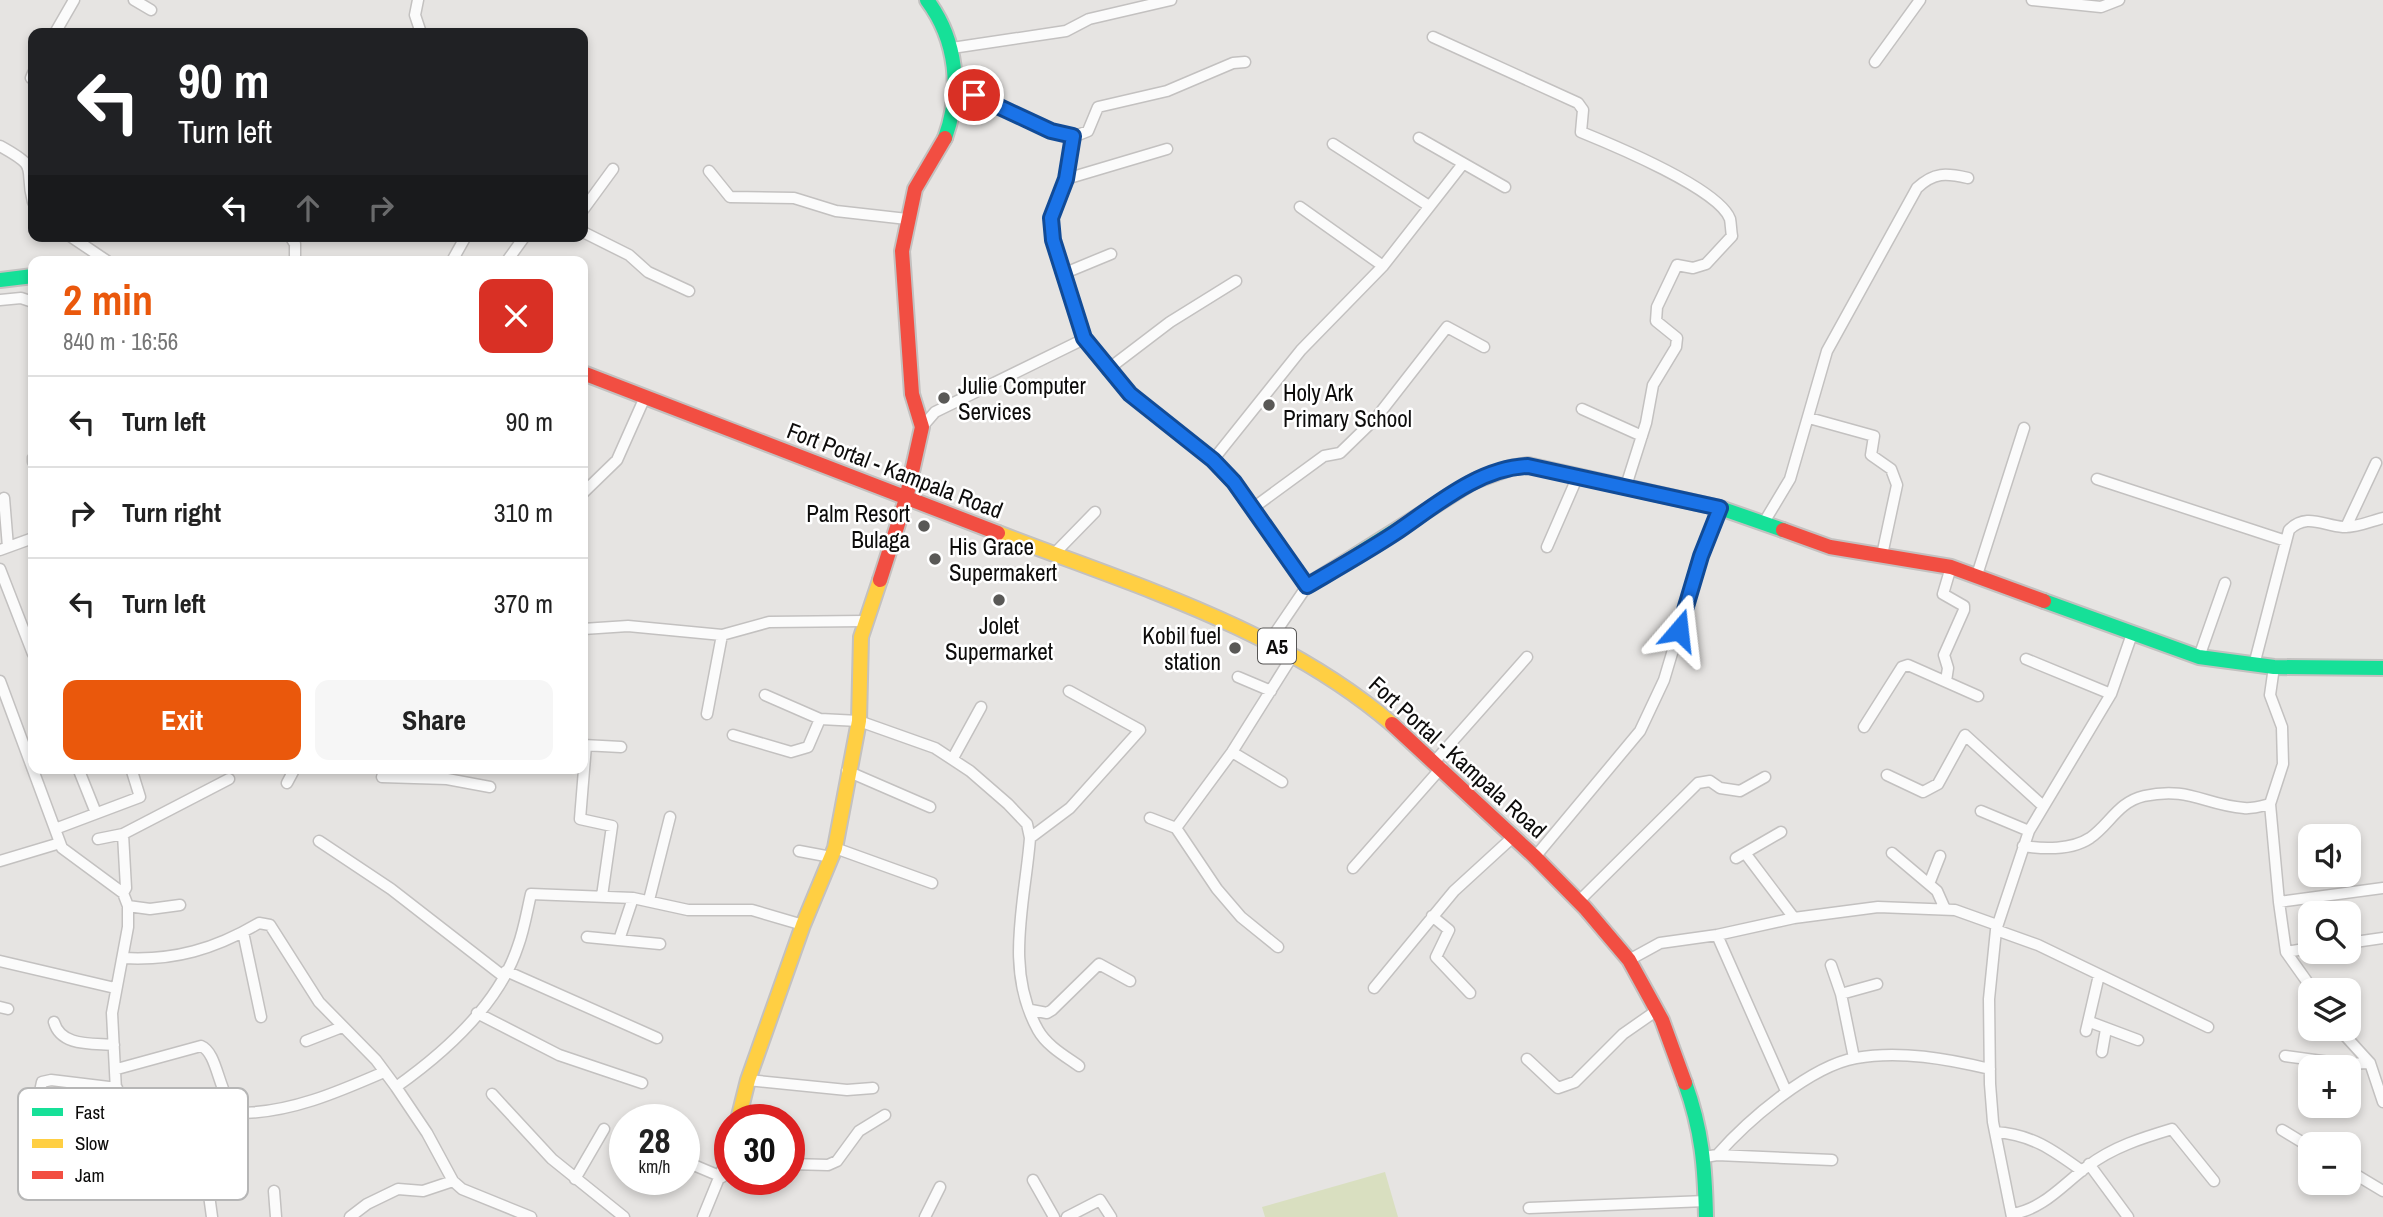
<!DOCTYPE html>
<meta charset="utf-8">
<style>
:root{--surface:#fff;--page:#f6f6f6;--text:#222;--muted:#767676;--line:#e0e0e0;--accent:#ea580c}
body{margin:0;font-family:"Archivo Narrow",sans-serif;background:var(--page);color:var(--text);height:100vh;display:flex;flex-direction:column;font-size:26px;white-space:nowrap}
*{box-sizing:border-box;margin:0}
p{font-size:23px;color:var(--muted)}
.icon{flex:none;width:38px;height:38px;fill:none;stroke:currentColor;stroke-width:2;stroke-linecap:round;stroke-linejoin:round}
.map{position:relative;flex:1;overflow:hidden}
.panel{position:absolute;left:28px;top:256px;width:560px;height:518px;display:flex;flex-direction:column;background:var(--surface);border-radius:14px;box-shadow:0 4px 10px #0003}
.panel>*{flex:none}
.banner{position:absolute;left:28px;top:28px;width:560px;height:214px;border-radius:14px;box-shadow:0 4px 10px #0003;background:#202124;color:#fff;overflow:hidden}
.fabs{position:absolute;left:2298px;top:824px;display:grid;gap:14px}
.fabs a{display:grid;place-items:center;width:63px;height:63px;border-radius:14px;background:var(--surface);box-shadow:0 4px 10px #0003;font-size:35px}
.speed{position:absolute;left:609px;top:1104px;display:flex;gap:14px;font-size:35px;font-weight:700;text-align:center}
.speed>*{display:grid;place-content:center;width:91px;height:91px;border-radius:50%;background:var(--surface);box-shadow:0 4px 10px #0003;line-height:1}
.speed small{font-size:18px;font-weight:400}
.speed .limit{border:10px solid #d22;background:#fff;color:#111}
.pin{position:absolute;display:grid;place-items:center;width:60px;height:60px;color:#fff;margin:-30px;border:4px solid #fff;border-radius:50%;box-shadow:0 2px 7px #0007}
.me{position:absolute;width:77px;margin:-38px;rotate:17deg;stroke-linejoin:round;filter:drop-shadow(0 0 5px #0008)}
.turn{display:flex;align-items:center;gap:24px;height:147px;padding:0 35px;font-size:32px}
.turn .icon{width:91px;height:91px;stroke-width:2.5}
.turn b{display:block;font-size:49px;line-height:60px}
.lanes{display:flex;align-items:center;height:66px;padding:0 35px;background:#0003;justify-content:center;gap:35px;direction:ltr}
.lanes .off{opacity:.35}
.round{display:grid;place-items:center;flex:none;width:74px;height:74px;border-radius:14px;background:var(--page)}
.head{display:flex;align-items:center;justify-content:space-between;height:119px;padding:0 35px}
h1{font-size:42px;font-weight:800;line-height:52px;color:var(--accent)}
.button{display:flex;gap:14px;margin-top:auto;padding:14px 35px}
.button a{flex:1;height:80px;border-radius:14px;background:var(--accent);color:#fff;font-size:28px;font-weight:800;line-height:80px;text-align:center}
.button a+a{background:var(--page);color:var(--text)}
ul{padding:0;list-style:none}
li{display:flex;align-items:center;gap:21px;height:91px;padding:0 35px;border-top:2px solid var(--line)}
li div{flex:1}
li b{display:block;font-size:26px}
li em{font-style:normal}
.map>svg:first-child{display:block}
</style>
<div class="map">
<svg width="2383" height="1217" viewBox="0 0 2383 1217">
<rect width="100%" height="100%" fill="#e6e4e2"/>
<path fill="#d9dfc0" d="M 1385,1172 L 1398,1217 L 1265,1217 L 1262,1207 Z"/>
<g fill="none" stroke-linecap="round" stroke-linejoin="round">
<defs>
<path id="street" d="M 134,0 L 151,10
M 418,0 L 415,15 L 421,33
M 2032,0 L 2101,7 L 2119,0
M 55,33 L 74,0
M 1433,37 L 1578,103 L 1583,110 L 1581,132 C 1613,145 1719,189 1730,219 C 1731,224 1731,231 1732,236 L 1706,264 L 1693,268 L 1677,265 L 1657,307 L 1656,321 L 1677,338 L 1676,347 L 1653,385 L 1646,423 L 1625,489
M 952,48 L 1066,31 L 1089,19 L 1171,0
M 1875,62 L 1920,0
M 31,78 L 33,73
M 955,85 L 1051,131 L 1073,137 L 1088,131 L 1098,107 L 1167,91 L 1233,63 L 1245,62
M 1073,137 L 1066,179 L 1051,218 L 1053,240 L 1084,339 L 1130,394 L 1213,460 L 1234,482 L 1307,586 L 1269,642
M 1419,138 L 1505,187
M 1333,144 L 1429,206
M 0,146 C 42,169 23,166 33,202
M 709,171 L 730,197 L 794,198 L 836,211 L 907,219
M 1066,179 L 1167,149
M 1300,207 L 1383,266
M 583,210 L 613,169
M 583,232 L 629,255 L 648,272 L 689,291
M 70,236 L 107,261
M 290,236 L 295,244 L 295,261
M 452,261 L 466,236
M 507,261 L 525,236
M 1065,273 L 1111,254
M 0,300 L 21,298 L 33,302
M 1107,370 L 1170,322 L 1236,281
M 1582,409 L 1642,436
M 1809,418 L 1874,436 L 1871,455 L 1891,469 L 1897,485 L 1882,555
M 922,427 L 935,412 L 1084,339
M 1213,460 L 1301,350 L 1383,266 L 1462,165
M 33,462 L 33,458
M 2097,479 L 2286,541
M 583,493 L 617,460 L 645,397
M 4,498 L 8,547
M 1253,508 L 1324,456 L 1340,453 L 1376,418 L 1447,327 L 1484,347
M 1763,524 L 1790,479 L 1827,351 L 1917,188 C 1934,172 1946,173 1968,178
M 2346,527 L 2376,463
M 1547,547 L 1577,478
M 0,550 L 33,538
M 1053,555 L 1095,512
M 0,569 L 33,654
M 1977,575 L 2024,428
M 583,629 L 628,626 L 722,635 L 769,622 L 864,621
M 2199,657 L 2225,583
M 2026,659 L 2111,694
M 2254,665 L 2289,530 C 2306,513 2322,525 2343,527 C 2356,528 2371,521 2383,518
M 2274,667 L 2270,695 L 2282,727 L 2283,764 L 2270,804 L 2279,902 L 2286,952 L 2313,990
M 1238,677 L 1271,691
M 0,681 L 62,848 L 123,893 L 128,906 L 128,927 L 112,1013 L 119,1149
M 1946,681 L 1948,668 L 1944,655 L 1964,610 L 1964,606 L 1943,594 L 1951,567
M 765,695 L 820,719 L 859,721 L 935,748 L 970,771 L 1008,804 L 1027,824 L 1030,838 C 1025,903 1004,969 1038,1030 C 1047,1046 1065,1056 1079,1066
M 707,714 L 722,635
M 1864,727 L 1902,667 L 1908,665 L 1978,696
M 733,735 L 791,752 L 808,747 L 820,719
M 583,745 L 621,747
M 586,745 L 580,819 L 612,826 L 602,896
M 1232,752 L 1282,782
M 953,758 L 981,707
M 1435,761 L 1527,657
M 78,768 L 96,813
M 847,771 L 930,807
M 1887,775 L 1923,792 L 1938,784 L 1965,735 L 2042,805
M 382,777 L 447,779 L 490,787
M 287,783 L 295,768
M 1981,811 L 2029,831
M 1150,818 L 1176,828 L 1217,889 L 1241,917 L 1278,947
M 1176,828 L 1232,752 L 1293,655
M 55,829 L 140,797 L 131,768
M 123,834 L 126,888 L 123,893
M 1030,838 L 1070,808 L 1140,730 L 1069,691
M 98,839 L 123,834 L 229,779
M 319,841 L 391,889 L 503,976
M 2023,846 C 2043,849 2072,850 2090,838 C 2110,824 2118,802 2144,796 C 2189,786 2204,805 2244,808 C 2252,809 2262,806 2270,804
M 835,848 L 932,883
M 799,851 L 831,857
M 1745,853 L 1794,918
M 1892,853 L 1937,891 L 1945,909
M 1535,857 L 1640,731 L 1664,680 L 1701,556 L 1720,508
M 1736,858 L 1781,832
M 0,861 L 60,843
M 1353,868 L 1442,767
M 1929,884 L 1940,856
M 649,900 L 670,817
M 1579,901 L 1698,783 L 1710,781 L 1720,788 L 1740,791 L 1765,777
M 2279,902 L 2383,888
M 128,906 L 150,909 L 180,905
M 1432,916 L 1449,930 L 1436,957 L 1470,993
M 1996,930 L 2038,945 L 2208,1027
M 243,932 L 261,1017
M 1717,935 L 1786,1091
M 587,937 L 660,944
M 619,940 L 633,898
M 2348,943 L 2383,938
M 2286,952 L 2310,948
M 123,958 C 174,961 215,949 259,923 L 270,925 L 319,1002 L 376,1060 L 396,1087 L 427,1133 L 453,1181 L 462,1189 L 531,1217
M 1629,960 L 1660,943 L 1717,935 L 1794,918 L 1878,907 L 1955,910 L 1997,925
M 0,961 L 115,988
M 1831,965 L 1841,994 L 1854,1058
M 506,971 L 657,1038
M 1374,988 L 1454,891 L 1513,837
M 1841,994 L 1877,984
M 0,1007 L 8,1009
M 1031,1010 L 1047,1013 L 1052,1010 L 1099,964 L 1130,981
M 477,1013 L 559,1055 L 642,1083
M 54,1022 C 61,1047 92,1043 114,1045
M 2090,1022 L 2138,1040
M 2339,1029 L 2370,1063 L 2383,1102
M 2086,1031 L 2099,975
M 306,1041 L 342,1027
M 2102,1052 L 2106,1029
M 2285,1056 L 2344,1064 L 2370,1063
M 1527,1059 L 1558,1088 L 1575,1082 L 1623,1034 L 1656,1011
M 117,1069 L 201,1046 C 219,1053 218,1099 239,1113 C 290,1113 338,1092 384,1072
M 748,1080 L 847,1090 L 873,1088
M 396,1087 C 444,1053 499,1004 518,946 C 524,930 527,911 531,894 L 633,898 L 688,910 L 752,910 L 803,925
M 492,1094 L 552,1159 L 624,1217
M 33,1124 L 42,1082 L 51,1080 L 117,1088
M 2282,1130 L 2310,1147
M 1995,1132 C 2031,1134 2053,1150 2082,1171
M 1717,1155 L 1832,1160
M 1705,1157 L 1717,1155 C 1747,1121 1810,1066 1856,1058 C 1900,1050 1948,1059 1990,1069
M 684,1161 L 722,1177
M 789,1164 L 828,1165 L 837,1161 L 859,1131 L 885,1115
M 2089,1164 L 2128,1217
M 2348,1170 L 2383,1191
M 575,1179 L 604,1129
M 1033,1180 L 1054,1217
M 274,1191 L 276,1217
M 209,1195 L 212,1217
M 1529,1208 L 1706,1201
M 2012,1214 C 2044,1209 2063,1184 2088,1166 C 2113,1147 2142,1138 2172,1129 L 2214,1181
M 350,1217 L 367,1204 L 398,1189 L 423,1191 L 453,1181
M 703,1217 L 730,1151
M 925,1217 L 940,1187
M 1067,1217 L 1100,1200 L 1111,1217
M 2012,1217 L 1993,1122 L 1990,1084 L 1989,999 L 1996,930 L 2029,831 L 2111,694 L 2132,634"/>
<path id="fast" d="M 927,0 C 957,40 962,91 945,138
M 0,280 L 33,276
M 1307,586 L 1474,481 L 1510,468 L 1528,465 L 1720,508 L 1783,530
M 2044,601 L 2199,657 L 2274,667 L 2383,668
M 1685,1083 C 1702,1130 1705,1167 1706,1217"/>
<path id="slow" d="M 998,533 C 1133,585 1280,628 1392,724
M 738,1120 L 748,1080 L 803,925 L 835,848 L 859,721 L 861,637 L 880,580"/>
<path id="jam" d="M 583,373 L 998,533
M 1783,530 L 1830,547 L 1951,567 L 2044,601
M 880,580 L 906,499 L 922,427 L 912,394 L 902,251 L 915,189 L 945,138
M 1392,724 L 1535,857 L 1585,908 L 1629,960 L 1662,1020 L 1685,1083"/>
</defs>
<use href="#street" stroke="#c3c1c0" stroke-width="13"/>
<use href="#fast" stroke="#c3c1c0" stroke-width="18"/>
<use href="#slow" stroke="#c3c1c0" stroke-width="18"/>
<use href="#jam" stroke="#c3c1c0" stroke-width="18"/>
<use href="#street" stroke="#fbfbfb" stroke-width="10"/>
<use href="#fast" stroke="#16e098" stroke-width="14"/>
<use href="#slow" stroke="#ffcf43" stroke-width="14"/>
<use href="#jam" stroke="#f24e42" stroke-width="14"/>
</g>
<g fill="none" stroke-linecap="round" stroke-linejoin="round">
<defs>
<path id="route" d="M 974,95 L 1051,131 L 1073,136 L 1066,179 L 1051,218 L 1053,240 L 1084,338 L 1130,394 L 1213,460 L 1234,482 L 1307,586 C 1336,569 1366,552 1395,533 C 1435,506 1478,468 1528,466 L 1720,508 L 1701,556 L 1679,630"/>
</defs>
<use href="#route" stroke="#114b97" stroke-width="18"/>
<use href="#route" stroke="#1a73e8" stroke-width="12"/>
</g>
<g fill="#595856" stroke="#fff" stroke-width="2.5">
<circle cx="944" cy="398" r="7"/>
<circle cx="1269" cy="405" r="7"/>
<circle cx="924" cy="526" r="7"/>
<circle cx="935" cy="559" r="7"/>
<circle cx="999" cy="600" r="7"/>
<circle cx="1235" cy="648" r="7"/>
</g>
<g text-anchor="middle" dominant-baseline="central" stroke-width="5" stroke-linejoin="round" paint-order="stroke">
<rect fill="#fff" stroke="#565554" stroke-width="2" x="1258" y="628.5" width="38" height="35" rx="5"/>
<g font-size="21" font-weight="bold" fill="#0d0c0b">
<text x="1277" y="646">A5</text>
</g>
<g font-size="23" fill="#0d0c0b" stroke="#fff" text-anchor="start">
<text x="958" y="385">Julie Computer<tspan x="958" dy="26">Services</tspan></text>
<text x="1283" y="392">Holy Ark<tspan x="1283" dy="26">Primary School</tspan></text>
<text x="910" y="513" text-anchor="end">Palm Resort<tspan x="910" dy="26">Bulaga</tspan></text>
<text x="949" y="546">His Grace<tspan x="949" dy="26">Supermakert</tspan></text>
<text x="999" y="625" text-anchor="middle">Jolet<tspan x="999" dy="26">Supermarket</tspan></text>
<text x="1221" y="635" text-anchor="end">Kobil fuel<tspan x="1221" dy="26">station</tspan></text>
</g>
<g font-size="23" fill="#0d0c0b" stroke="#fff">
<text transform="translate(895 470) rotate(21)">Fort Portal - Kampala Road</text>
<text transform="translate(1458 757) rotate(42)">Fort Portal - Kampala Road</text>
</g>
</g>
<rect x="18" y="1088" width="230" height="112" rx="10" fill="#fff" stroke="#b6b6b6" stroke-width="2"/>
<rect x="32" y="1108" width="31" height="8" fill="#16e098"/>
<rect x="32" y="1139" width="31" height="9" fill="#ffcf43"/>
<rect x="32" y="1171" width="31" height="8" fill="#f24e42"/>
<g font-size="19" fill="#0d0c0b">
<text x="75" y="1119">Fast</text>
<text x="75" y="1150">Slow</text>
<text x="75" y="1182">Jam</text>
</g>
</svg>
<div class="fabs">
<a><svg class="icon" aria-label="sound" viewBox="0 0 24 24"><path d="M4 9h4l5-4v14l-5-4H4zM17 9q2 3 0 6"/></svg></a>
<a><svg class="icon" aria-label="search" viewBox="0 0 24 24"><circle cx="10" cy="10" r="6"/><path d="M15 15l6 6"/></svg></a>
<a><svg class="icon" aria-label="layers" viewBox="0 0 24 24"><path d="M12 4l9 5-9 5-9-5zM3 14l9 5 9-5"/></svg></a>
<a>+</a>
<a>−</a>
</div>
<div class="speed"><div>28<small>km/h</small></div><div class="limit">30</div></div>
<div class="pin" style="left:974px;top:95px;background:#d93025"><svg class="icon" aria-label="arrive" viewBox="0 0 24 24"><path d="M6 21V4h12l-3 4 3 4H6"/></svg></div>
<svg class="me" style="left:1679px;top:630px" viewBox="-20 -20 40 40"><path d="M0-17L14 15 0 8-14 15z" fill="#1a73e8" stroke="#fff" stroke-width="4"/></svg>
<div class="banner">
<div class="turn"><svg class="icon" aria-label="left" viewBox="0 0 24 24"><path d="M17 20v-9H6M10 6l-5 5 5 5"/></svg><div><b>90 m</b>Turn left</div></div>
<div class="lanes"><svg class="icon" aria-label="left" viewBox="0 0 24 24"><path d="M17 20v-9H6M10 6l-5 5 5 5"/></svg><svg class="icon off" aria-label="ahead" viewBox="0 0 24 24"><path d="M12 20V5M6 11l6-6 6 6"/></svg><svg class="icon off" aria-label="right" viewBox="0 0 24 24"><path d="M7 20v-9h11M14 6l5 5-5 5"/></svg></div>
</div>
<section class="panel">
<div class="head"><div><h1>2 min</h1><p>840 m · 16:56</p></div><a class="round" style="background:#d93025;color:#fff"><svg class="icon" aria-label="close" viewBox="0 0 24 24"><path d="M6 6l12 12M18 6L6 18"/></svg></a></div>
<ul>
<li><svg class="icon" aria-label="left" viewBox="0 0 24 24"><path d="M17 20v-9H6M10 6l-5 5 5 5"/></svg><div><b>Turn left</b></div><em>90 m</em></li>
<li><svg class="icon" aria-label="right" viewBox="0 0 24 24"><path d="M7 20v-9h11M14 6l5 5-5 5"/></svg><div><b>Turn right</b></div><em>310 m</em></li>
<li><svg class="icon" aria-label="left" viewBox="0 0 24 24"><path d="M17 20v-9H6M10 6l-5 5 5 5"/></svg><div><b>Turn left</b></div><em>370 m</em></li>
</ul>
<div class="button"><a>Exit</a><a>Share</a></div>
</section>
</div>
